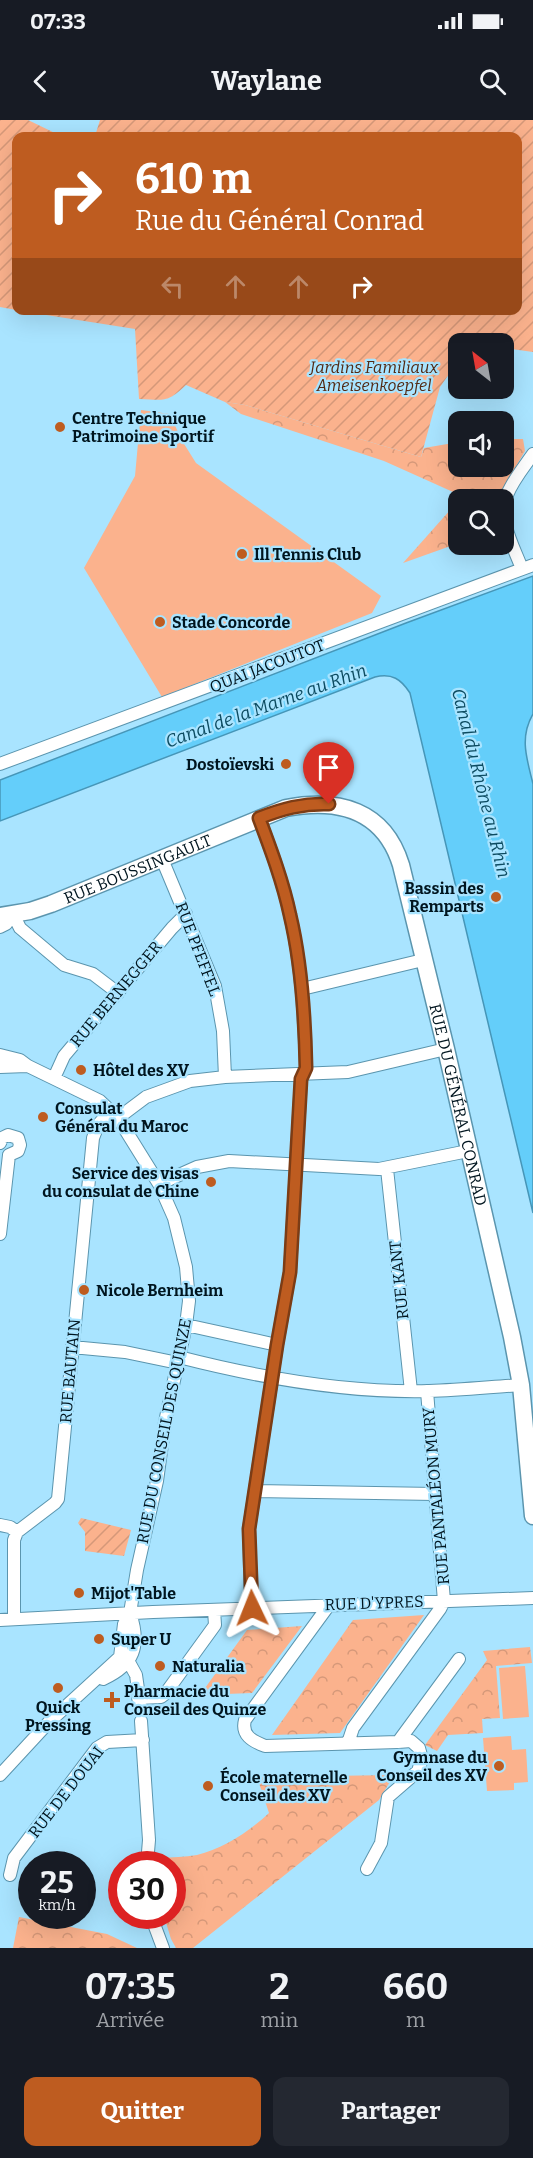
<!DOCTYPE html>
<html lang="fr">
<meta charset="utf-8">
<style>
:root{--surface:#171b24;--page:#242831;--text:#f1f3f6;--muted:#9ea1a6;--accent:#be5c20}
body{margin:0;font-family:Bitter,serif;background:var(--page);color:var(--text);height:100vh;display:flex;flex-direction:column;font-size:22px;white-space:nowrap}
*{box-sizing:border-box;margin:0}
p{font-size:20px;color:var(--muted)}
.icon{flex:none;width:33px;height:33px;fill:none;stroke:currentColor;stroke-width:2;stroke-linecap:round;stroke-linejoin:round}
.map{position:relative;height:1828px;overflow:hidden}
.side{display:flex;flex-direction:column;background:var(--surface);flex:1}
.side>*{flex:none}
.top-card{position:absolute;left:12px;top:12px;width:510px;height:183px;border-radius:12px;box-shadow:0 6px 24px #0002;background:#be5c20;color:#fff;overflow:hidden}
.needle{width:39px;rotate:329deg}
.fabs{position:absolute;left:448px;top:213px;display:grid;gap:12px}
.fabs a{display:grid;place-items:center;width:66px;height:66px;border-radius:12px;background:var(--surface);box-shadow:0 6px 24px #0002;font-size:30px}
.speed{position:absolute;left:18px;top:1731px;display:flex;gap:12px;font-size:30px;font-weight:700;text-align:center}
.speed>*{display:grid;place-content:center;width:78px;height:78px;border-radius:50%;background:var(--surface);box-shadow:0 6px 24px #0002;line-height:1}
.speed small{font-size:15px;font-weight:400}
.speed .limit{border:9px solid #d22;background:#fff;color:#111}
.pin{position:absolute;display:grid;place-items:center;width:51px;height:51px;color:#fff;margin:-62px -26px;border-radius:50% 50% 50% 0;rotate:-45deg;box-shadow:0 0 6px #0007}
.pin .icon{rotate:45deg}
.me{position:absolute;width:66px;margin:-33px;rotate:358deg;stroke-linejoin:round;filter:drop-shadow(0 0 4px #0008)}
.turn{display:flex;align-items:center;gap:21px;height:126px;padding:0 24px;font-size:27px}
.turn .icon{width:78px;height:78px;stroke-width:2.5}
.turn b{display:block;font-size:42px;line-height:51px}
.lanes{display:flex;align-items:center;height:57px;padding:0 24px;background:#0003;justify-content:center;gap:30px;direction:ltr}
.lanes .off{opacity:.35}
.eta{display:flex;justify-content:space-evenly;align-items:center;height:102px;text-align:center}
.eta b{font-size:36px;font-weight:700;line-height:42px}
.action{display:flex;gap:12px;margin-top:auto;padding:12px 24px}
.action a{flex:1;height:69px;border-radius:12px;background:var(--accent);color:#fff;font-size:24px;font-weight:700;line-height:69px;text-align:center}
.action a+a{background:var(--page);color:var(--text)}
.status{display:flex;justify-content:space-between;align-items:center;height:42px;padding:0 30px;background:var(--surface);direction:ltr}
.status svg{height:16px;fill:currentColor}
header{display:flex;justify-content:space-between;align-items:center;height:78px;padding:0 24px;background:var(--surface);font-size:27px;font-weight:700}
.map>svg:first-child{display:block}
</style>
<div class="status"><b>07:33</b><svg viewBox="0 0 49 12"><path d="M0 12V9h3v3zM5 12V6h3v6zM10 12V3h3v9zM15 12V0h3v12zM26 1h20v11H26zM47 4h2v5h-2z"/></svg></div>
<header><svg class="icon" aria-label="back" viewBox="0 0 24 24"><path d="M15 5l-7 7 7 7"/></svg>Waylane<svg class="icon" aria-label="search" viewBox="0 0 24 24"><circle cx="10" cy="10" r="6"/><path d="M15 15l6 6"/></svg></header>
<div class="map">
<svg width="533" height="1828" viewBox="0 0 533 1828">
<defs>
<pattern id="forest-crowns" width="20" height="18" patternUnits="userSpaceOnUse" patternTransform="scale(1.5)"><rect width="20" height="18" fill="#fbb28d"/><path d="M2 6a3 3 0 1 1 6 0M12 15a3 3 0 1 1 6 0" fill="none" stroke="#d59879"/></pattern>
<pattern id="garden-furrows" width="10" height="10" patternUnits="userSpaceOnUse" patternTransform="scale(1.5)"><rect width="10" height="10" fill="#fbb28d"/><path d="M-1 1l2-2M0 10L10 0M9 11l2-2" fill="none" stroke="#d59879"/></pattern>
</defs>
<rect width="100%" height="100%" fill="#a9e4ff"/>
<path fill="url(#forest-crowns)" d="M 225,282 L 245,285 L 421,337 L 424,328 L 459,322 L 459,346 L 504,346 L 504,319 L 523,319 L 525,331 L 506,363 L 502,379 L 459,379 L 462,376 L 384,341 L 241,294 Z
M 459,380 L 459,423 L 403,443 Z
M 424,1495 L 340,1613 L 272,1615 L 353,1500 Z
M 302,1506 L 252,1573 L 200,1575 L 247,1510 Z
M 530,1527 L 532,1543 L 496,1546 L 500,1598 L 482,1599 L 483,1613 L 448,1615 L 437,1631 L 425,1625 L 487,1540 L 483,1531 Z
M 394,1655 L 379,1680 L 193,1828 L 176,1828 L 171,1819 L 164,1796 L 172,1796 L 172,1744 L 160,1744 L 160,1738 C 172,1737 185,1737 197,1735 C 223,1729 250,1711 269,1693 L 257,1657 Z
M 19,1797 L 107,1814 L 137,1828 L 13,1828 Z"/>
<path fill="url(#garden-furrows)" d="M 0,0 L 28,0 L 61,16 L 16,16 L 16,190 L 0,187 Z
M 100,0 L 533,0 L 533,232 L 504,228 L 504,224 L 459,224 L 459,240 L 440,267 L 421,337 L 245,285 L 225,282 L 186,265 C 167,283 165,280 139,279 L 135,209 L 21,191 L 518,190 L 518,16 L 95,16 Z
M 81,1398 L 131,1410 L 124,1436 L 85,1431 L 85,1412 L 78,1403 Z"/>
<path fill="#fbb28d" d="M 141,290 L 170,294 L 181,319 L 196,343 L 381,476 L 372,493 L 162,577 L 84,448 L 135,356 Z
M 525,1546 L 529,1597 L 503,1599 L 499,1548 Z
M 511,1616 L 512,1630 L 526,1629 L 528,1662 L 514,1663 L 514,1670 L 487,1671 L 483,1618 Z"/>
<path fill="#64cefa" stroke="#4696b8" stroke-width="1.5" d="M 533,456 L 533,594 C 519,618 527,639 533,664 L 533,1093 L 410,573 C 401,559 392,553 375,557 L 0,701 L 0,660 L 406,503 Z"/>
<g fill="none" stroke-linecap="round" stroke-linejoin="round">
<defs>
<path id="minor" d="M 522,449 C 514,427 497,399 507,375 C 513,360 524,347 533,334
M 0,644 L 533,445
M 162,739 L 215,866 L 223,911 L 225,957
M 13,794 L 20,808 L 64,845 L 93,854 L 118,873
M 0,807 L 6,804 L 13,794
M 302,869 L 423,840
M 0,935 L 20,940 L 28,946 L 100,981 L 118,998 L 159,1064 L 174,1098 L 186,1147 L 189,1181 L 186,1205 L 165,1302 L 157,1361 L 137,1450 L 130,1493 L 124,1504 L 120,1537 L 49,1602 L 0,1655
M 0,947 L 27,946
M 54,958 L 64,936 L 172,808 L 186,794
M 118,998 L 146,977 L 190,961 L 225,957 L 348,952 L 446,929
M 0,1023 L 2,1018 L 8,1015 L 18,1018 L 20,1025 L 18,1031 L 9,1035
M 387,1049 L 411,1271
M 159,1064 L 197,1047 L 229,1041 L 379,1049 L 468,1031
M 0,1114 L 9,1035
M 186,1205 L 277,1225
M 72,1227 L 125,1232 L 178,1243
M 179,1237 C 257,1257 348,1273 429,1271 C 459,1270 490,1267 521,1265
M 255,1371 L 435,1374
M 0,1405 L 10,1407 L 17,1412
M 329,1485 L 245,1600 C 241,1615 252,1621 265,1626 L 398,1622 L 459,1539
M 251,1488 L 249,1409 L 277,1225 L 290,1152 L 301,959 L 306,948 C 304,897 302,846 290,795 C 283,762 271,730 259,698
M 14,1498 L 14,1420 L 17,1412 L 55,1383 L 58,1379 L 93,1018 L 98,1005 L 111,990
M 0,1500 L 153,1492 L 533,1478
M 125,1535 L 136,1555 L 141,1590
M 103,1559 C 134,1545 141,1526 130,1493
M 138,1578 L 161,1577 L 165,1574 L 215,1505 L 214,1490
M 141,1601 L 149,1720 L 147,1744
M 348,1623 L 353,1608 L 440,1489 L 444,1481 L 427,1271
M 367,1749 L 381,1723 L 388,1677 L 418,1651 L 422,1639 L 419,1628 L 411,1621 L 398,1622
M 10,1755 L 14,1738 L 97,1628 L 107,1622 L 143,1620
M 151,1796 L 163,1828"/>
<g id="major">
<path id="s1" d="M 0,796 L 30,791 L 51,784 L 286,688 C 339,678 384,690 401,745 L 446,929 L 512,1217 L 521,1265 L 533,1396"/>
</g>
</defs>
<use href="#minor" stroke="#5b95ae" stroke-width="14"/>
<use href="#major" stroke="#5b95ae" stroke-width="19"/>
<use href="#minor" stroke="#fff" stroke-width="12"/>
<use href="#major" stroke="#fff" stroke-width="16"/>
</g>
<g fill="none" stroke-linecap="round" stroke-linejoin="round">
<defs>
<path id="route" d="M 252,1488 L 249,1409 L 277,1225 L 290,1152 L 301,959 L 306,948 C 305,897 302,845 290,795 C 283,762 271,730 259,698 C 282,689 303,683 329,684"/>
</defs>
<use href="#route" stroke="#7c3c15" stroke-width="15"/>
<use href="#route" stroke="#be5c20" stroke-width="10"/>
</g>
<g fill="#be5c20" stroke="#a9e4ff" stroke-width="2">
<circle cx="60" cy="307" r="6"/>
<circle cx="242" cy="434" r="6"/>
<circle cx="160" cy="502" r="6"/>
<circle cx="286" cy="644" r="6"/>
<circle cx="496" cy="777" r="6"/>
<circle cx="81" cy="950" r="6"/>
<circle cx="43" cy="997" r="6"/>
<circle cx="211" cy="1062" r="6"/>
<circle cx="84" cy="1170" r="6"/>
<circle cx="79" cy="1473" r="6"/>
<circle cx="99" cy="1519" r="6"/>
<circle cx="160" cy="1546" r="6"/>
<circle cx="58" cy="1568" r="6"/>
<path d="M109 1571h6v6h6v6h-6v6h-6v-6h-6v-6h6z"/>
<circle cx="499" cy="1646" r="6"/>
<circle cx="208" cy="1666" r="6"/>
</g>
<g text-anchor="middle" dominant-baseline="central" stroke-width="4.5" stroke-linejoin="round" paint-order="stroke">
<g font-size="16" font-style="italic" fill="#532a14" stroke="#a9e4ff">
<text x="374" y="247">Jardins Familiaux<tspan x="374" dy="18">Ameisenkoepfel</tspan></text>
</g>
<g font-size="16" font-weight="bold" fill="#00151f" stroke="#a9e4ff" text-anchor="start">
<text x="72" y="298">Centre Technique<tspan x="72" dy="18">Patrimoine Sportif</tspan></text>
<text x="254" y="434">Ill Tennis Club</text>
<text x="172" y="502">Stade Concorde</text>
<text x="274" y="644" text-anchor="end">Dostoïevski</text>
<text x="484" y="768" text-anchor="end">Bassin des<tspan x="484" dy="18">Remparts</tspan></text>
<text x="93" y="950">Hôtel des XV</text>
<text x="55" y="988">Consulat<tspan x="55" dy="18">Général du Maroc</tspan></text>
<text x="199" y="1053" text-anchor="end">Service des visas<tspan x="199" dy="18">du consulat de Chine</tspan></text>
<text x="96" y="1170">Nicole Bernheim</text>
<text x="91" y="1473">Mijot'Table</text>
<text x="111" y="1519">Super U</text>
<text x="172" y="1546">Naturalia</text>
<text x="124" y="1571">Pharmacie du<tspan x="124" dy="18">Conseil des Quinze</tspan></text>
<text x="58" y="1587" text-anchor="middle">Quick<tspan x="58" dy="18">Pressing</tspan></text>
<text x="487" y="1637" text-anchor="end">Gymnase du<tspan x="487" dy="18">Conseil des XV</tspan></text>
<text x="220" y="1657">École maternelle<tspan x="220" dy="18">Conseil des XV</tspan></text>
</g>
<g font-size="16" fill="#00151f" stroke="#a9e4ff">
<text transform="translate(267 546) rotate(-21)">QUAI JACOUTOT</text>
<text stroke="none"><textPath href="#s1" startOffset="146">RUE BOUSSINGAULT</textPath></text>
<text transform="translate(198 829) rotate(69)">RUE PFEFFEL</text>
<text transform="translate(116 874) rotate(-50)">RUE BERNEGGER</text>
<text stroke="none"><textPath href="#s1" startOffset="696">RUE DU GÉNÉRAL CONRAD</textPath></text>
<text transform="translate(399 1160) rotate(-96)">RUE KANT</text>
<text transform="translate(70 1251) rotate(-85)">RUE BAUTAIN</text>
<text transform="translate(164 1311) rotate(-79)">RUE DU CONSEIL DES QUINZE</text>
<text transform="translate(436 1376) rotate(-95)">RUE PANTALÉON MURY</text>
<text transform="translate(374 1483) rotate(-2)">RUE D'YPRES</text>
<text transform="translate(66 1672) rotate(-52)">RUE DE DOUAI</text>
</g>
<g font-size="18" font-style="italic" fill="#0c4b61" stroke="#a9e4ff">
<text transform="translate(266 586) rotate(-20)">Canal de la Marne au Rhin</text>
<text transform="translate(481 663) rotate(76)">Canal du Rhône au Rhin</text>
</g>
</g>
</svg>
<div class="fabs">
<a><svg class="needle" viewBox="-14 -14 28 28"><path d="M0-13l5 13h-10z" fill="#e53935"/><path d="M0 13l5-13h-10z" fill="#9ea1a6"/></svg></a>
<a><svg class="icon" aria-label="sound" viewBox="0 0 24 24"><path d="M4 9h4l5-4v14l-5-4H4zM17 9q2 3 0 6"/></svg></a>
<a><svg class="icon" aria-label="search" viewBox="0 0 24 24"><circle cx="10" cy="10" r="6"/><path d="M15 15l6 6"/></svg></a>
</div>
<div class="speed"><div>25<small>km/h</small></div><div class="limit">30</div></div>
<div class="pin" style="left:329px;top:684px;background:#d93025"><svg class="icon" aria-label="arrive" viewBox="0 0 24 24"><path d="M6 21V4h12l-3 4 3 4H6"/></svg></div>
<svg class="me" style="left:252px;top:1488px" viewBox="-20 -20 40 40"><path d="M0-17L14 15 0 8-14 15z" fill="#be5c20" stroke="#fff" stroke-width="4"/></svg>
<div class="top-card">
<div class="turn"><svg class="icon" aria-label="right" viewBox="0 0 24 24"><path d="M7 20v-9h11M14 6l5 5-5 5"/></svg><div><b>610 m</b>Rue du Général Conrad</div></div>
<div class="lanes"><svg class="icon off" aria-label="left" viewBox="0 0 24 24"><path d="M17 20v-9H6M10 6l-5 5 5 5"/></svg><svg class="icon off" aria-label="ahead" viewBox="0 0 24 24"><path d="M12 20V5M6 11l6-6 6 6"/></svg><svg class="icon off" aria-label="ahead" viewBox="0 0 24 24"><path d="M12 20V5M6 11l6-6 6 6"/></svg><svg class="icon" aria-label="right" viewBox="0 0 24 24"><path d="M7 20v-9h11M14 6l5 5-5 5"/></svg></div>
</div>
</div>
<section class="side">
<div class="eta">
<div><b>07:35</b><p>Arrivée</p></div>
<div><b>2</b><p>min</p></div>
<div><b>660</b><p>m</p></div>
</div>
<div class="action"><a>Quitter</a><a>Partager</a></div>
</section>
